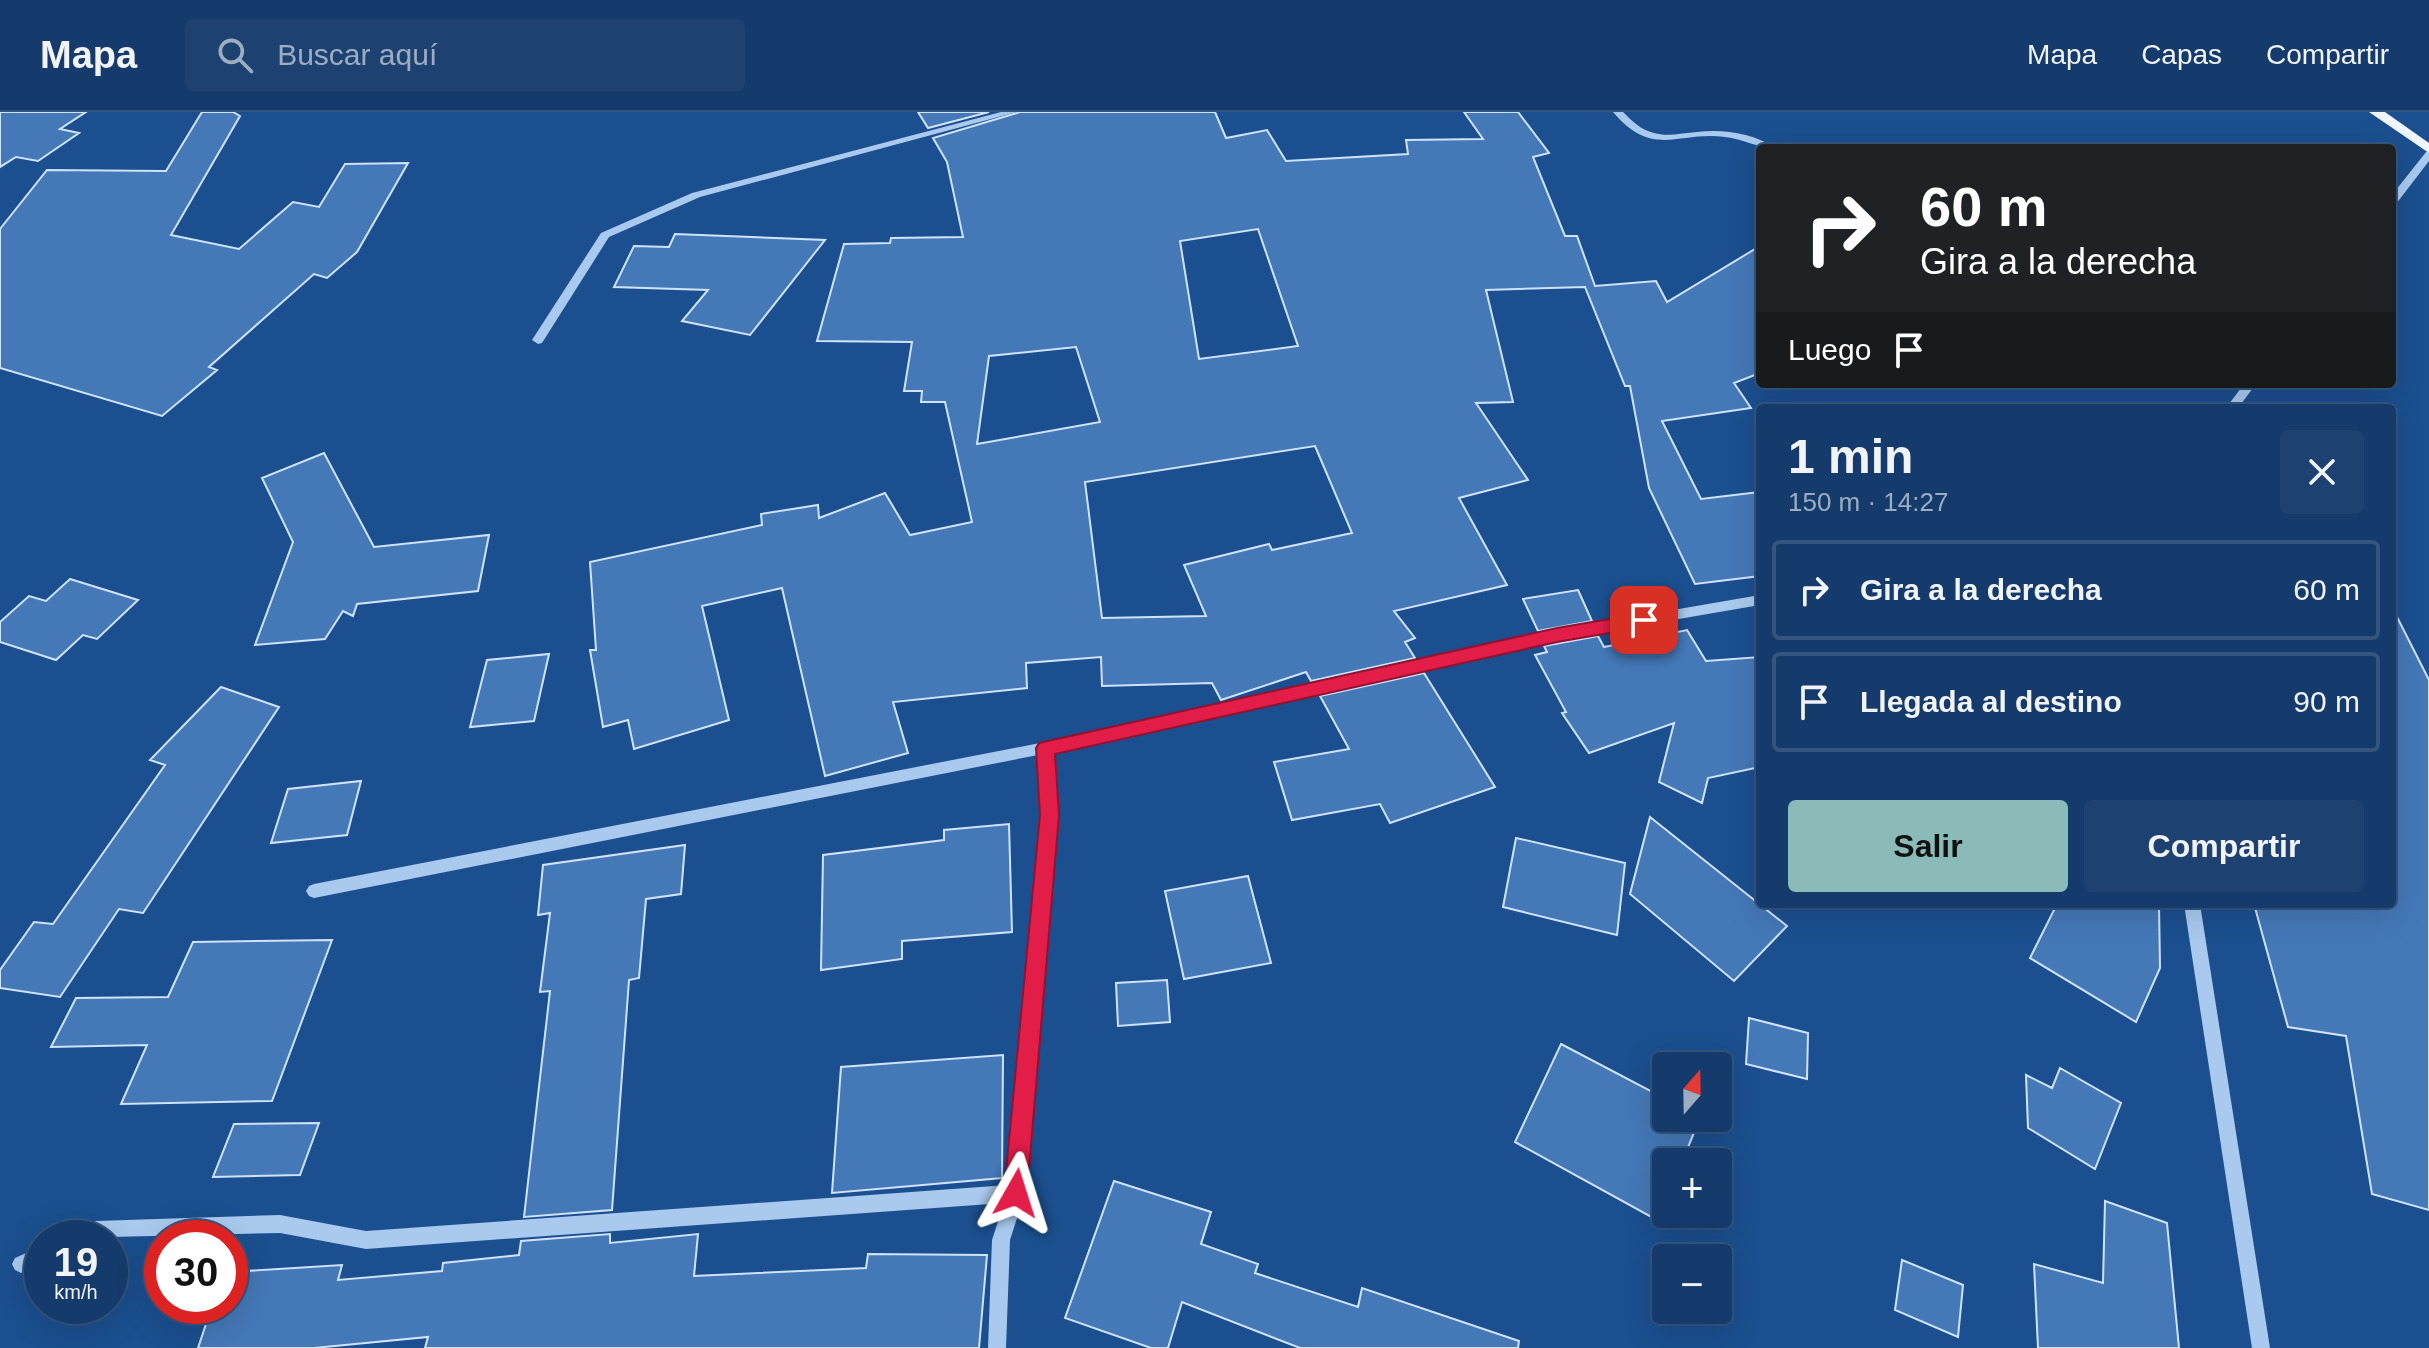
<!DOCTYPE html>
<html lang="es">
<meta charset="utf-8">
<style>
:root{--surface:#143b6b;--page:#1d4271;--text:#f1f3f6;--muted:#9dadc1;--line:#33557e;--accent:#8bbbb9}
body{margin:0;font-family:Helvetica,sans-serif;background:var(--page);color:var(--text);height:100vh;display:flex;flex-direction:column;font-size:30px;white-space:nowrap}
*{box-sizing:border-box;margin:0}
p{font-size:26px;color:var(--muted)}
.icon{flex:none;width:44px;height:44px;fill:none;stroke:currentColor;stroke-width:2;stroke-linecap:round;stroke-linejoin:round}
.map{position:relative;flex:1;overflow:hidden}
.sheet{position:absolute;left:1756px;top:292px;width:640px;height:504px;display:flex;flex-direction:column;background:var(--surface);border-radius:8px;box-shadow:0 8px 32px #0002,0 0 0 2px var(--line)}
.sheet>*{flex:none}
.banner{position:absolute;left:1756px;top:32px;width:640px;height:244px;border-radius:8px;box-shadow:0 8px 32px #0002,0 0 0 2px var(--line);background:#202124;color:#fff;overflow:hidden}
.needle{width:52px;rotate:20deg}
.controls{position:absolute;left:1652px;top:940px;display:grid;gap:16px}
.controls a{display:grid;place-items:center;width:80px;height:80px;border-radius:8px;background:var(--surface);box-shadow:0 8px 32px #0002,0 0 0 2px var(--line);font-size:40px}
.speed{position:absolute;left:24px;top:1108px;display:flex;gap:16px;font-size:40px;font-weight:700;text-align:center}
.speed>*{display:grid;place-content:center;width:104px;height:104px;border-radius:50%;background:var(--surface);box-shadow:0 8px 32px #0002,0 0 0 2px var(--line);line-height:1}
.speed small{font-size:20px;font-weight:400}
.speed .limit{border:12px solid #d22;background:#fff;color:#111}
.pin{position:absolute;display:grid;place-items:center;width:68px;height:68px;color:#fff;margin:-34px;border-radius:16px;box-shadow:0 4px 12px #0006}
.me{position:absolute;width:88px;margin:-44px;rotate:6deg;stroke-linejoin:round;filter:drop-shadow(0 0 6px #0008)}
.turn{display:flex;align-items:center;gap:28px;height:168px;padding:0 32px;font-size:36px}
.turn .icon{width:104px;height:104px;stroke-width:2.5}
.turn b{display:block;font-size:56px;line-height:68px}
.then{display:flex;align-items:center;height:76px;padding:0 32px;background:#0003;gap:16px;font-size:30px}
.round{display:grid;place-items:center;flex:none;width:84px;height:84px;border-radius:8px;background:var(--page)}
.headline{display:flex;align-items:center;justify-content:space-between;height:136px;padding:0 32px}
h1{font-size:48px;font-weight:700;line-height:60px}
.cta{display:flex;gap:16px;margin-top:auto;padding:16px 32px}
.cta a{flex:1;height:92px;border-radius:8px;background:var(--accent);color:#111;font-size:32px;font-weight:700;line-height:92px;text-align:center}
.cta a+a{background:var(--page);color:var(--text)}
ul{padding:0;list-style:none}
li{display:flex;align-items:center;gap:24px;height:100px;margin:0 16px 12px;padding:0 16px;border:4px solid var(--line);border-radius:8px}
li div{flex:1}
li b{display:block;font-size:30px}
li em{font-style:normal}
header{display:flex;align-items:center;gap:48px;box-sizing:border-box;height:112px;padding:0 40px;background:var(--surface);border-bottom:2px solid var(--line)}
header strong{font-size:38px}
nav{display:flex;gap:44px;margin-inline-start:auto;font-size:28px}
.search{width:560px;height:72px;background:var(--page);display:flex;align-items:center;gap:20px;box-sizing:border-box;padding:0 28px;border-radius:8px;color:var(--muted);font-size:30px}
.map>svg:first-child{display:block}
</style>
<header>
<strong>Mapa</strong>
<div class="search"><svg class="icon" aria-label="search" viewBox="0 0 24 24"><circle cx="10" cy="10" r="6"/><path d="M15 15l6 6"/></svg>Buscar aquí</div>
<nav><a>Mapa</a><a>Capas</a><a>Compartir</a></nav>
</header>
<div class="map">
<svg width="2429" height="1236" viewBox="0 0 2429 1236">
<rect width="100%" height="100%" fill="#1b4f8f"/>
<path fill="#4478b7" stroke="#cfe3fa" stroke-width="2" fill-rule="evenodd" d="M 0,0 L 86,0 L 60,17 L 79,21 L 38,49 L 16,45 L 0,55 Z
M 202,0 L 233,0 L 240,4 L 171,123 L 239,137 L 293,90 L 319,95 L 345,52 L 408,51 L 357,140 L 327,166 L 314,162 L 209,255 L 217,258 L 162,304 L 0,256 L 0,117 L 47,58 L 166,59 Z
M 918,0 L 989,0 L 928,16 Z
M 1020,0 L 1215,0 L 1226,26 L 1267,18 L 1286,49 L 1408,42 L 1406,28 L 1483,27 L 1464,0 L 1518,0 L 1549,41 L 1533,45 L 1565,124 L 1577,124 L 1595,174 L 1656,169 L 1667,190 L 1760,134 L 1760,261 L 1734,271 L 1751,296 L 1662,309 L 1701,387 L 1760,380 L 1760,464 L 1695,472 L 1649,376 L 1630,274 L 1625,274 L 1585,175 L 1486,178 L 1513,290 L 1476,291 L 1528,368 L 1459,386 L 1507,473 L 1394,499 L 1415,526 L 1405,530 L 1415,546 L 1311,569 L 1306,560 L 1221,588 L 1212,571 L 1102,574 L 1101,545 L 1026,551 L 1027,576 L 893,590 L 908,641 L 825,664 L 782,476 L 702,494 L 729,608 L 634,637 L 628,608 L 603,615 L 590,538 L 596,538 L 590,450 L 762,413 L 761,402 L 818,393 L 819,406 L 885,381 L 910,423 L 972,410 L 945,290 L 921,290 L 922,279 L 904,279 L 912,230 L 817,229 L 844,132 L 890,131 L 891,126 L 963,125 L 947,50 L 933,26 ZM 1258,117 L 1298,234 L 1199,247 L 1180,129 ZM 1076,235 L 1100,310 L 977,332 L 989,244 ZM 1315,334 L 1352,421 L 1272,438 L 1269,432 L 1184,453 L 1206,504 L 1102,506 L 1085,370 Z
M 675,122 L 825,128 L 750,223 L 682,209 L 708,178 L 614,175 L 634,134 L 669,135 Z
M 324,341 L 374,435 L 489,423 L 478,479 L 357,492 L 353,504 L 343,499 L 325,527 L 255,533 L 293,430 L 262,366 Z
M 70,467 L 138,488 L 97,527 L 83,523 L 56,548 L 0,530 L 0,510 L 29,484 L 46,489 Z
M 1578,478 L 1592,509 L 1538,519 L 1523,487 Z
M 2392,495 L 2429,568 L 2429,1098 L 2372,1082 L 2346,924 L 2288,915 L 2254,792 L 2392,792 Z
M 1687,518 L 1706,549 L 1760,545 L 1760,655 L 1708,666 L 1702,691 L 1659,670 L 1674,611 L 1589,641 L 1562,601 L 1566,600 L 1535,543 L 1547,540 L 1544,534 L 1598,524 L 1604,535 Z
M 549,542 L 534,609 L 470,615 L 487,548 Z
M 1424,561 L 1495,675 L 1390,711 L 1380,692 L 1292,708 L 1274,650 L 1349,637 L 1320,584 Z
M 221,575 L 279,595 L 143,801 L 119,797 L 60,885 L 0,876 L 0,858 L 34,810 L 53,812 L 165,653 L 150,648 Z
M 361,669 L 347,723 L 271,731 L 288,677 Z
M 1650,705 L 1787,814 L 1734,869 L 1630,782 Z
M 1009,712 L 1012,820 L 902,829 L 902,847 L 821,858 L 823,743 L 944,728 L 944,718 Z
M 1516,726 L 1625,751 L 1617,823 L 1503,795 Z
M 685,733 L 681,782 L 646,787 L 639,866 L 629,868 L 612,1098 L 524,1105 L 550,879 L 540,880 L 550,801 L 538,803 L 543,753 Z
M 1248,764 L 1271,851 L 1184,867 L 1165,779 Z
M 2057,792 L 2159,792 L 2160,856 L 2136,910 L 2030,846 Z
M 332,828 L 272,989 L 121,992 L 147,933 L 51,935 L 76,886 L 168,885 L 193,830 Z
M 1167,868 L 1170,910 L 1118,914 L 1116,871 Z
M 1749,906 L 1808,921 L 1807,967 L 1746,952 Z
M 1561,932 L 1666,987 L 1666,1006 L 1700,1006 L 1682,1050 L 1666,1050 L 1666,1113 L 1515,1030 Z
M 1003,943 L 1002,1066 L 832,1081 L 841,955 Z
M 2060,956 L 2121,991 L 2095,1057 L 2028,1016 L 2026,963 L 2052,976 Z
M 319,1011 L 300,1063 L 213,1065 L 234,1012 Z
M 1114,1069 L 1211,1100 L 1201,1132 L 1258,1152 L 1255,1161 L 1358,1195 L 1362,1176 L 1519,1229 L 1518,1236 L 1300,1236 L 1182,1190 L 1168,1236 L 1151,1236 L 1065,1206 Z
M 2105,1089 L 2167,1111 L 2179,1236 L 2038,1236 L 2034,1152 L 2103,1171 Z
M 610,1122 L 610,1131 L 698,1122 L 694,1164 L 866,1156 L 868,1142 L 987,1143 L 979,1236 L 425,1236 L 428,1225 L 314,1236 L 198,1236 L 212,1194 L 230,1194 L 230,1160 L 342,1153 L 338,1168 L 442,1159 L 443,1151 L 519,1143 L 521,1129 Z
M 1902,1148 L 1963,1173 L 1958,1225 L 1895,1198 Z"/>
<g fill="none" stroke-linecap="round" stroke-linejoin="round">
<path fill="#a9c9ee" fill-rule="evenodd" d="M 1001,0 L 1017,0 L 700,85 L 609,125 L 542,231 L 538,232 L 532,228 L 601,121 L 692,81 Z
M 1613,0 L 1623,0 C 1632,9 1641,18 1654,21 C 1668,25 1683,21 1697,20 C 1723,17 1753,21 1775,36 C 1757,36 1743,27 1725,25 C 1677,19 1653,47 1613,0 Z
M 2429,39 L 2429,49 L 2396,92 L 2392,93 L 2392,83 L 2426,40 Z
M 2244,272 L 2256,272 L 2238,296 L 2226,296 Z
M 1760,483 L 1760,493 L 1557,528 L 1052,640 L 1057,703 L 1025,1081 L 1010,1128 L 1006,1236 L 988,1236 L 992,1128 L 1004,1091 L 366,1137 L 280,1121 L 69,1126 L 72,1120 L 96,1109 L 280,1103 L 366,1119 L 1008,1073 L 1043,703 L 1038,643 L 314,786 L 309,784 L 306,779 L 309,774 L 314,772 L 1045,630 L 1557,518 Z
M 2184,792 L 2200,792 L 2270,1236 L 2252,1236 Z
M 42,1134 L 42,1152 L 21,1161 L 15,1158 L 12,1152 L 15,1146 Z"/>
<path fill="#f0f6ff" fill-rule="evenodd" d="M 2369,0 L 2385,0 L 2429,31 L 2429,41 Z"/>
</g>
<path fill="#e11d48" stroke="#92132f" stroke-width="2" d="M 1644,501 L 1653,508 L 1644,515 L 1557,530 L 1055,642 L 1059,703 L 1027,1081 L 1024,1089 L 1016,1092 L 1008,1089 L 1004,1081 L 1040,703 L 1036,636 L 1039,631 L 1557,516 Z"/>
</svg>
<div class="controls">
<a><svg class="needle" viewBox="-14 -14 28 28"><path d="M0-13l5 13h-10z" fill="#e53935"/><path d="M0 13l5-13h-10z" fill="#9dadc1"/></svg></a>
<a>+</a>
<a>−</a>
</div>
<div class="speed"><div>19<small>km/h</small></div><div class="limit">30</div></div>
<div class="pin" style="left:1644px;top:508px;background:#d93025"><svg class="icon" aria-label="arrive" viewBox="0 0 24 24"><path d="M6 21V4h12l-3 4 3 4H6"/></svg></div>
<svg class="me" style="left:1016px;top:1081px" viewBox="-20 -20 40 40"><path d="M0-17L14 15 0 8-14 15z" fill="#e11d48" stroke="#fff" stroke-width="4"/></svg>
<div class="banner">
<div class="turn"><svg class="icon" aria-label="right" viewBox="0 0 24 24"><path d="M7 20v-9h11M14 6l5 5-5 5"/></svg><div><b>60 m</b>Gira a la derecha</div></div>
<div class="then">Luego<svg class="icon" aria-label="arrive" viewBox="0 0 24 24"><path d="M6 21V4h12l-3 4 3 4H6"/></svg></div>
</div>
<section class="sheet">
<div class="headline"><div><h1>1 min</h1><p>150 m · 14:27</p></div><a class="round"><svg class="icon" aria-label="close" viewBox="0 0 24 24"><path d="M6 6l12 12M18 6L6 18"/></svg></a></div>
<ul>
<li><svg class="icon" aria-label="right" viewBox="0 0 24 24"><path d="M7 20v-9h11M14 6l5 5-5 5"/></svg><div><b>Gira a la derecha</b></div><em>60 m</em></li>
<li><svg class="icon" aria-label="arrive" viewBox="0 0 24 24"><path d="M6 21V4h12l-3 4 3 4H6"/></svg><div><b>Llegada al destino</b></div><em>90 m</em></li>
</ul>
<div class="cta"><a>Salir</a><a>Compartir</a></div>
</section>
</div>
